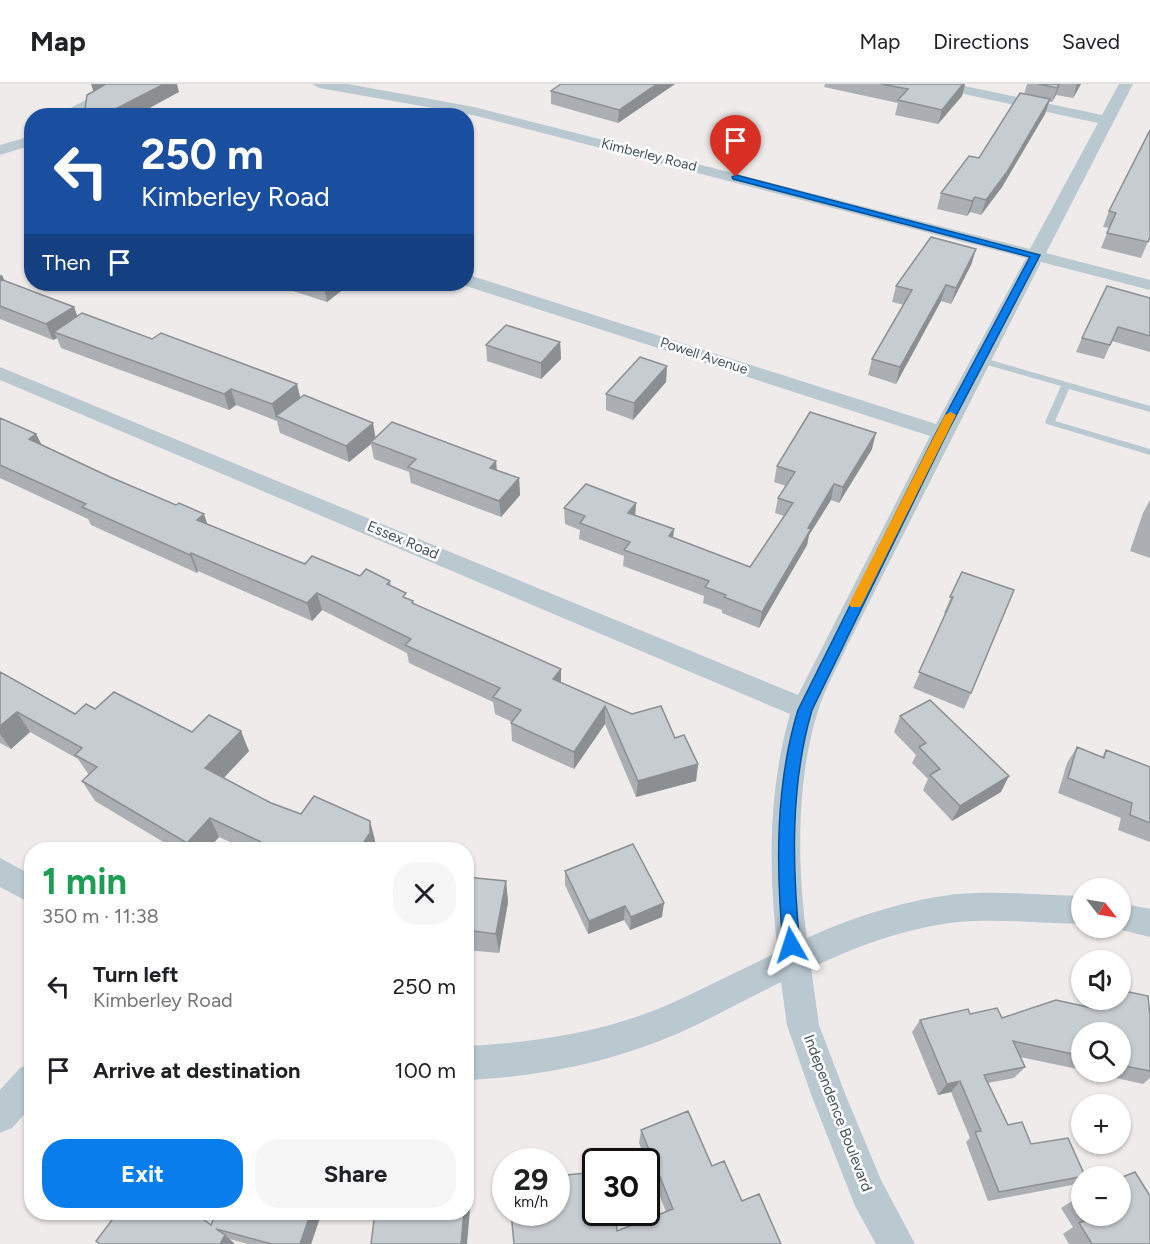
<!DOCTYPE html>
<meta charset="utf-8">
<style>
:root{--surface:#fff;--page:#f6f6f6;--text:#202124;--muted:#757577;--line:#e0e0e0;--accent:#097deb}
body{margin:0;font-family:Figtree,sans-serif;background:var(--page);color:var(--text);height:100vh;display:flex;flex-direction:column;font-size:22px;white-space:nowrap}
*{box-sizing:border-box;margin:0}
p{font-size:20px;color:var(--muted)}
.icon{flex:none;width:33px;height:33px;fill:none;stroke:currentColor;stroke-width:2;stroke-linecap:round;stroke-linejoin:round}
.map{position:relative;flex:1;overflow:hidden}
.side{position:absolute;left:24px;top:758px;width:450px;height:378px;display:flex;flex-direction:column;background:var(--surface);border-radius:24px;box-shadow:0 2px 4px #0004}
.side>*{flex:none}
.banner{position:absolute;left:24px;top:24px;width:450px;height:183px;border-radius:24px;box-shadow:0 2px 4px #0004;background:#1a4fa0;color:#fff;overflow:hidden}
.needle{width:39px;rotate:121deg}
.tools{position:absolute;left:1071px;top:794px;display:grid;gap:12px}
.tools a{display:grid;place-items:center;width:60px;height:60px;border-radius:50%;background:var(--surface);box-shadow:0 2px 4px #0004;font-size:30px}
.speed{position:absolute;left:492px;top:1064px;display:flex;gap:12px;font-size:30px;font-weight:700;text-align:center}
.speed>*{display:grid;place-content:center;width:78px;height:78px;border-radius:50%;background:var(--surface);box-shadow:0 2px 4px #0004;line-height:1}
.speed small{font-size:15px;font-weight:400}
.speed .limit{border:3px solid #111;border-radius:9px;background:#fff;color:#111}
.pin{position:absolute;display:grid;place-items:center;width:51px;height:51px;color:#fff;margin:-62px -26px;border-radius:50% 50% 50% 0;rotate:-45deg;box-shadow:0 0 6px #0007}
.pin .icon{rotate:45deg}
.me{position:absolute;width:66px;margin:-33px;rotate:354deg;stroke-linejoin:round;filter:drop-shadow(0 0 4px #0008)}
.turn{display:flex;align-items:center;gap:21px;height:126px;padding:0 18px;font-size:27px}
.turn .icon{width:78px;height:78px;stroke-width:2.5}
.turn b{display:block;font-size:42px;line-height:51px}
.then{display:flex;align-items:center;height:57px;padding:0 18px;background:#0003;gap:12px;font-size:22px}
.round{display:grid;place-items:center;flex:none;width:63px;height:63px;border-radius:24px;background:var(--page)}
.summary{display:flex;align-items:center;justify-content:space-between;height:102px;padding:0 18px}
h1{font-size:36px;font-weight:700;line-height:45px;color:#1e9e55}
.action{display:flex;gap:12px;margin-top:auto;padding:12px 18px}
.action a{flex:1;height:69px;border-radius:24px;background:var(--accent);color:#fff;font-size:24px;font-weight:700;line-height:69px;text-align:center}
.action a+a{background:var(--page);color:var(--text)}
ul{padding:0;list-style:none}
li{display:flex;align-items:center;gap:18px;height:84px;padding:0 18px}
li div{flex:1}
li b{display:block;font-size:22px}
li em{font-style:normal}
header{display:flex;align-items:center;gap:36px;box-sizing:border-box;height:84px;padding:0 30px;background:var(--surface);border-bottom:2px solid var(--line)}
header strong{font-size:28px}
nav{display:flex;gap:33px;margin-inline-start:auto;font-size:21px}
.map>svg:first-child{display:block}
</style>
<header>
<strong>Map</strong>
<nav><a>Map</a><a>Directions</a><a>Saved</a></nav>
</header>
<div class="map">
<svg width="1150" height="1160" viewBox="0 0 1150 1160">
<rect width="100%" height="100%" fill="#efebeb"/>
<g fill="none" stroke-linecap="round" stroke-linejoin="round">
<path fill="#bac8d0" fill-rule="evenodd" d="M 980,273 L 1150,322 L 1150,328 L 1069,305 L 1055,337 L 1150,365 L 1150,371 L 1047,340 L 1045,338 L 1061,302 L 977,278 L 975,276 Z"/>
<path fill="#bac8d0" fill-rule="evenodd" d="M 115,0 L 133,0 L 75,32 L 56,32 Z
M 312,0 L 348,0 L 474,23 L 1030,165 L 1098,39 L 936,4 L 929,0 L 955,0 L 1102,31 L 1119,0 L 1133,0 L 1046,169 L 1150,196 L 1150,206 L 1041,178 L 848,560 C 838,582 825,604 818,627 C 796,696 797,783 807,854 C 854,832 924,810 975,809 C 1011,808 1046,811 1082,812 L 1082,840 C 1046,839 1010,836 975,837 C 919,839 861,860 811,884 L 819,941 L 846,1012 L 881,1096 L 915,1160 L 876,1160 L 855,1122 L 812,1013 L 787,941 L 781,898 C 747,915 714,933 679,949 C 613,978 538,993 466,996 L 466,962 C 533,959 604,948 665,922 C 703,905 740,886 778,868 C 768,790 768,707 790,630 L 0,296 L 0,283 L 798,611 L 930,352 L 460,200 L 466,200 L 466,191 L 472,192 L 936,340 L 1026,174 L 473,31 L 319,4 Z
M 28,53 L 32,53 L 32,61 L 0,71 L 0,61 Z
M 0,774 L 32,791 L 32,820 L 0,803 Z
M 1120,819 L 1150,825 L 1150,853 L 1109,843 L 1120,843 Z
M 32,979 L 32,1022 L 12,1044 L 0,1049 L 0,1006 L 20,984 Z"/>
</g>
<path fill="#abafb4" d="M 675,0 L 618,39 L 551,20 L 551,7 Z
M 825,0 L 965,0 L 962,12 L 938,40 L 895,31 L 898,19 L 824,3 Z
M 1027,0 L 1081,0 L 1073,14 L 1056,11 L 1052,18 L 1049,18 L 1045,30 L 1002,103 L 981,131 L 970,128 L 967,132 L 937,125 L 941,109 L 979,74 L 1024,10 Z
M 1150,46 L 1150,153 L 1141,174 L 1101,164 L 1109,144 L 1103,143 L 1109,127 Z
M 976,165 L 971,181 L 951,220 L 941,217 L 896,300 L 868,291 L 872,275 L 904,221 L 892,218 L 896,202 Z
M 0,190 L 5,197 L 74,223 L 77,232 L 297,300 L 300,314 L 375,354 L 496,377 L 497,386 L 519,394 L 520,411 L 501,433 L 411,399 L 409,388 L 374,375 L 371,360 L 349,378 L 280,349 L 277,337 L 236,321 L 229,326 L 61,264 L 57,254 L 53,256 L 0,235 Z
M 284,200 L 350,200 L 327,218 L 287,205 L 286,200 Z
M 1150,214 L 1150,268 L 1112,257 L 1104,275 L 1076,268 L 1082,254 Z
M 560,258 L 561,275 L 541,295 L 487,277 L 486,261 Z
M 667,282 L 666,298 L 633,336 L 606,326 L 606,310 Z
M 0,334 L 36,350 L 42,361 L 208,440 L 305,480 L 360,492 L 390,497 L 391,502 L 407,515 L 413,517 L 414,520 L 561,599 L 675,654 L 698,680 L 696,697 L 636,713 L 605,640 L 574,685 L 512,657 L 511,639 L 512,638 L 495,630 L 493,618 L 409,579 L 407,569 L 322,526 L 312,537 L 198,487 L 197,489 L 91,441 L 88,435 L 0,394 Z
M 872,365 L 839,419 L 831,416 L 809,451 L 807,461 L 759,544 L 722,529 L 722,526 L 703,519 L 704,512 L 623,482 L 624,472 L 579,455 L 580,446 L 565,440 L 564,424 L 636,419 L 635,431 L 674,445 L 673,454 L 750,483 L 784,432 L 775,429 L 778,414 L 786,402 L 774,398 L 777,382 Z
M 1150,416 L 1150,474 L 1130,467 L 1143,429 Z
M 962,488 L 971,609 L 964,625 L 913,604 L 946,530 L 944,529 Z
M 0,588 L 75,630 L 95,625 L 192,648 L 249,667 L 224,694 L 271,719 L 301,730 L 375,756 L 375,765 L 245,765 L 219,753 L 208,765 L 175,765 L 95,717 L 82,697 L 89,691 L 78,675 L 30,648 L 11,665 L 0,659 Z
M 900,632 L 1001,708 L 952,737 L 923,706 L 928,695 L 912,679 L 916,671 L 894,648 Z
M 1077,663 L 1102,673 L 1106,666 L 1150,683 L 1150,758 L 1118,746 L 1121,734 L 1058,709 L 1067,679 Z
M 565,787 L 662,833 L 630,846 L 624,836 L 588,850 L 565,801 Z
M 466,793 L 506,797 L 508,818 L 499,869 L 466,866 Z
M 1084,915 L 1120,915 L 1150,932 L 1150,994 L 1143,1000 L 1085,987 L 1120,987 L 1120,948 L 1082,948 L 1082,986 L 1020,973 L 1025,983 L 1014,994 L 988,999 L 1008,1041 L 1031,1060 L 1082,1092 L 1082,1094 L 1072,1101 L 988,1117 L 966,1058 L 970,1054 L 951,1008 L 938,1011 L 912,948 L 920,936 L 970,930 L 1002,934 L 1085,922 Z
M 641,1046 L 712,1082 L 742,1117 L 781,1160 L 514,1160 L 588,1099 L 617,1147 L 666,1128 L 639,1059 Z
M 1082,1111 L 1082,1131 L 1120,1131 L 1150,1160 L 1069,1160 L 1063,1150 L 1073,1143 L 1061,1124 Z
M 322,1128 L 311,1160 L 248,1160 L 229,1155 L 235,1160 L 100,1160 L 211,1141 Z"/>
<path fill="#8b8f92" d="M 91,0 L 111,0 L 94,9 Z
M 164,0 L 177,0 L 179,8 L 135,32 L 102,32 Z
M 657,0 L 675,0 L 618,39 L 619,26 Z
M 963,0 L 965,0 L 962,12 L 938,40 L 942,26 Z
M 1059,0 L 1060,0 L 1056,11 L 1052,18 Z
M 1077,0 L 1081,0 L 1073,14 Z
M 1050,15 L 1045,30 L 1002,103 L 981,131 L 986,116 Z
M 975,113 L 970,128 L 967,132 L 972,117 Z
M 976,165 L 971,181 L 951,220 L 956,204 Z
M 2,191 L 9,207 L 0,201 L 0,192 Z
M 327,200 L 350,200 L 327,218 L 324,202 Z
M 946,201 L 941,217 L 896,300 L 900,283 Z
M 74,223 L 80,239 L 54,248 L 57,254 L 53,256 L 46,240 Z
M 560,258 L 561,275 L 541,295 L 541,279 Z
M 667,282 L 666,298 L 633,336 L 634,319 Z
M 297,300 L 301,317 L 276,332 L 277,337 L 272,320 Z
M 231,305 L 236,321 L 229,326 L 224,310 Z
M 373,339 L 376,356 L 371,358 L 371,360 L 349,378 L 346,362 Z
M 876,349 L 872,365 L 839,419 L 843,403 Z
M 36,350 L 45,368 L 29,355 Z
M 496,377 L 497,394 L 490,384 Z
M 519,394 L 520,411 L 501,433 L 499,417 Z
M 834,400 L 831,416 L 809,451 L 807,461 L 759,544 L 762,528 L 808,444 Z
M 636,419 L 635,435 L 628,429 Z
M 204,430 L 210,448 L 197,436 Z
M 674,445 L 672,461 L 669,452 Z
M 191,469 L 198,487 L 197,489 L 190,471 Z
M 317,509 L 322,526 L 312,537 L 307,519 Z
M 561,585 L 561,602 L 553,595 Z
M 605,622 L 605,640 L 574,685 L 574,668 Z
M 17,628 L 30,648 L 11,665 L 0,650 L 0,642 Z
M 241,647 L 249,667 L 215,703 L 205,684 Z
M 698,680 L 696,697 L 636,713 L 638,697 Z
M 1009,692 L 1001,708 L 952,737 L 960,722 Z
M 210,734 L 219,753 L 208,765 L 190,765 L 187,759 Z
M 370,737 L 375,756 L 375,765 L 359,765 Z
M 506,797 L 508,818 L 499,869 L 496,850 Z
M 664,819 L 662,833 L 630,846 L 631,833 Z
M 625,822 L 624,836 L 588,850 L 589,837 Z
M 960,997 L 951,1008 L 938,1011 L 947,1000 Z
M 468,1090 L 472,1103 L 467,1160 L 461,1160 L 464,1128 L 466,1128 L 466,1104 Z
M 311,1128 L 322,1128 L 311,1160 L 300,1160 Z
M 225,1151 L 235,1160 L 220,1160 Z"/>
<path fill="#c7ccd1" stroke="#8b8f92" stroke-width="1.5" d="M 106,0 L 164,0 L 102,32 L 84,32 L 87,11 Z
M 561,0 L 657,0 L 619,26 L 551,7 Z
M 881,0 L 963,0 L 942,26 L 898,16 L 908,5 Z
M 1039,0 L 1059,0 L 1057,4 Z
M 1020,9 L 1050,15 L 1007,88 L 986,116 L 975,113 L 972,117 L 941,109 L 969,72 L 979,74 Z
M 1150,46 L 1150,153 L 1148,158 L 1107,149 L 1116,129 L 1109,127 Z
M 931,153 L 976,165 L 956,204 L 946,201 L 900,283 L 872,275 L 912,206 L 896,202 Z
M 0,195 L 74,223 L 46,240 L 0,222 Z
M 317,200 L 327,200 L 324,202 Z
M 1107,202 L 1150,214 L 1150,252 L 1118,243 L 1110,261 L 1082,254 Z
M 82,229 L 152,255 L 161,249 L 297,300 L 272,320 L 231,305 L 224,310 L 54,248 Z
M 506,241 L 560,258 L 541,279 L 486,261 Z
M 640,273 L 667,282 L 634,319 L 606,310 Z
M 304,311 L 373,339 L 346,362 L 276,332 Z
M 810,328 L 876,349 L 843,403 L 834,400 L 808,444 L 811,445 L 762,528 L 724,513 L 726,511 L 705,503 L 709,497 L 624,466 L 630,458 L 580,439 L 585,432 L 564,424 L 586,400 L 636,419 L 628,429 L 674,445 L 669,452 L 750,483 L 793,419 L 778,414 L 795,388 L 777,382 Z
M 0,334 L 36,350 L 29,355 L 110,393 L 176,421 L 179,419 L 204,430 L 197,436 L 305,480 L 312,472 L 360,492 L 366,485 L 390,497 L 387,500 L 406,509 L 403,513 L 413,517 L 412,519 L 561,585 L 553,595 L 632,630 L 661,622 L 675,654 L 684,651 L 698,680 L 638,697 L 605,622 L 574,668 L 511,639 L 521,626 L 493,613 L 500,604 L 405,561 L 411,555 L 317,509 L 307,519 L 191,469 L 190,471 L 82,423 L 86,420 L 0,381 Z
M 392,338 L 496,377 L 490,384 L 519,394 L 499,417 L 408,383 L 416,375 L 371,358 Z
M 962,488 L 1014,506 L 971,609 L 919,588 L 953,513 L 950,513 Z
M 0,588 L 75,630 L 86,620 L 95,625 L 114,608 L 192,648 L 209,631 L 241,647 L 205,684 L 271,719 L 301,730 L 314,712 L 370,737 L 370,749 L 359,765 L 273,765 L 274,764 L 210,734 L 187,759 L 82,697 L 97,683 L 75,671 L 82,664 L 17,628 L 0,642 Z
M 930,616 L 1009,692 L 960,722 L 930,691 L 940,685 L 919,663 L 926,659 L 900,632 Z
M 1077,663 L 1104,674 L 1106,666 L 1150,683 L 1150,739 L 1130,731 L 1132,719 L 1068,694 Z
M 633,760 L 664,819 L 631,833 L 625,822 L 589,837 L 565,787 Z
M 466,793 L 506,797 L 496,850 L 466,846 Z
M 1120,906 L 1148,912 L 1150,932 L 1150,987 L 1120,981 L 1120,948 L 1082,948 L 1082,972 L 1013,957 L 1025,983 L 984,991 L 1008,1041 L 1022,1038 L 1031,1060 L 1068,1054 L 1085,1092 L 999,1108 L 975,1048 L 981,1047 L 960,997 L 947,1000 L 920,936 L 968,925 L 970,930 L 997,924 L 1002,934 L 1056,916 L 1097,925 L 1097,915 L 1120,915 Z
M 688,1027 L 712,1082 L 724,1077 L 742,1117 L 759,1110 L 781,1160 L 514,1160 L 511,1128 L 556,1128 L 556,1092 L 586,1089 L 588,1099 L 596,1098 L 596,1128 L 615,1128 L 617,1147 L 673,1125 L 641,1046 Z
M 1135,1088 L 1150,1112 L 1150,1160 L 1092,1160 L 1079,1139 L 1091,1135 L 1089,1131 L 1120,1131 L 1120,1094 Z
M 1082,1111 L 1082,1119 L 1078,1113 Z
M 118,1128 L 194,1128 L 211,1141 L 216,1128 L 311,1128 L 300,1160 L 272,1160 L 216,1145 L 225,1151 L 220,1160 L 100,1160 L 96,1157 Z
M 375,1128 L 464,1128 L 461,1160 L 371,1160 Z"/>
<path fill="#097deb" stroke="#065199" stroke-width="1.5" d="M 736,91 L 1040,171 L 947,349 L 812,626 C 790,701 792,783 800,861 L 797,866 L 791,868 L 785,866 L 783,861 C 776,783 775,701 798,626 L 936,349 L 1030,173 L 733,95 L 732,93 Z"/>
<path fill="#f59e0b" d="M 951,328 L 956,331 L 862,520 L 860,523 L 851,523 L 849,520 L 945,331 Z"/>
<g text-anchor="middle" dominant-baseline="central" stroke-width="5" stroke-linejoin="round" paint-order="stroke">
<g font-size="14" fill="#42515a" stroke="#fff">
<text transform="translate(649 71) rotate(14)">Kimberley Road</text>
<text transform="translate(704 272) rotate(18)">Powell Avenue</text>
</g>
<g font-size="15" fill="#42515a" stroke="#fff">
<text transform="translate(403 456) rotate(23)">Essex Road</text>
<text transform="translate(838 1029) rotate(69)">Independence Boulevard</text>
</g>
</g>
</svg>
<div class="tools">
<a><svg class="needle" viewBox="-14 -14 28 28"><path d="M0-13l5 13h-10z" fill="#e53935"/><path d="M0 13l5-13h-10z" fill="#757577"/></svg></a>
<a><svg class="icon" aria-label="sound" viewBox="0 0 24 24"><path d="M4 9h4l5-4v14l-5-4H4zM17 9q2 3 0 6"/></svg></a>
<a><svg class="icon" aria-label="search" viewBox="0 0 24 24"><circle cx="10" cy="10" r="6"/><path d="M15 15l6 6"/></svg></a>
<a>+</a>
<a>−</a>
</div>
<div class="speed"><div>29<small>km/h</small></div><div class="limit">30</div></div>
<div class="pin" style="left:736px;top:93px;background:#d93025"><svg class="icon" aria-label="arrive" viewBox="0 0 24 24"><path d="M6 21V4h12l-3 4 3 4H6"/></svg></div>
<svg class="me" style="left:791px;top:861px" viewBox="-20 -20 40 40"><path d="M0-17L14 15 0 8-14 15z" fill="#097deb" stroke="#fff" stroke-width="4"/></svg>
<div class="banner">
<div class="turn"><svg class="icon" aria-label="left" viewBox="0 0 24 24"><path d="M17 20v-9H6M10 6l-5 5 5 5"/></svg><div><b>250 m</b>Kimberley Road</div></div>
<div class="then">Then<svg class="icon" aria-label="arrive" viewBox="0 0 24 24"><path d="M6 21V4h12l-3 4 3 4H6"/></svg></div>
</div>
<section class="side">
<div class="summary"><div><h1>1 min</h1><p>350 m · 11:38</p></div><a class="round"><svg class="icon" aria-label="close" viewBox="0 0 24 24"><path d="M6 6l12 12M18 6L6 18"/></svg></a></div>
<ul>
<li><svg class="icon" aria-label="left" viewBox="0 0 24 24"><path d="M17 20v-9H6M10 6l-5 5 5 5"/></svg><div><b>Turn left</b><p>Kimberley Road</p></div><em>250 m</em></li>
<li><svg class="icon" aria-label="arrive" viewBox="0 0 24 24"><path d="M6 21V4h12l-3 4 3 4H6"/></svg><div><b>Arrive at destination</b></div><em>100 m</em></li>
</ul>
<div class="action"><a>Exit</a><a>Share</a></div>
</section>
</div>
